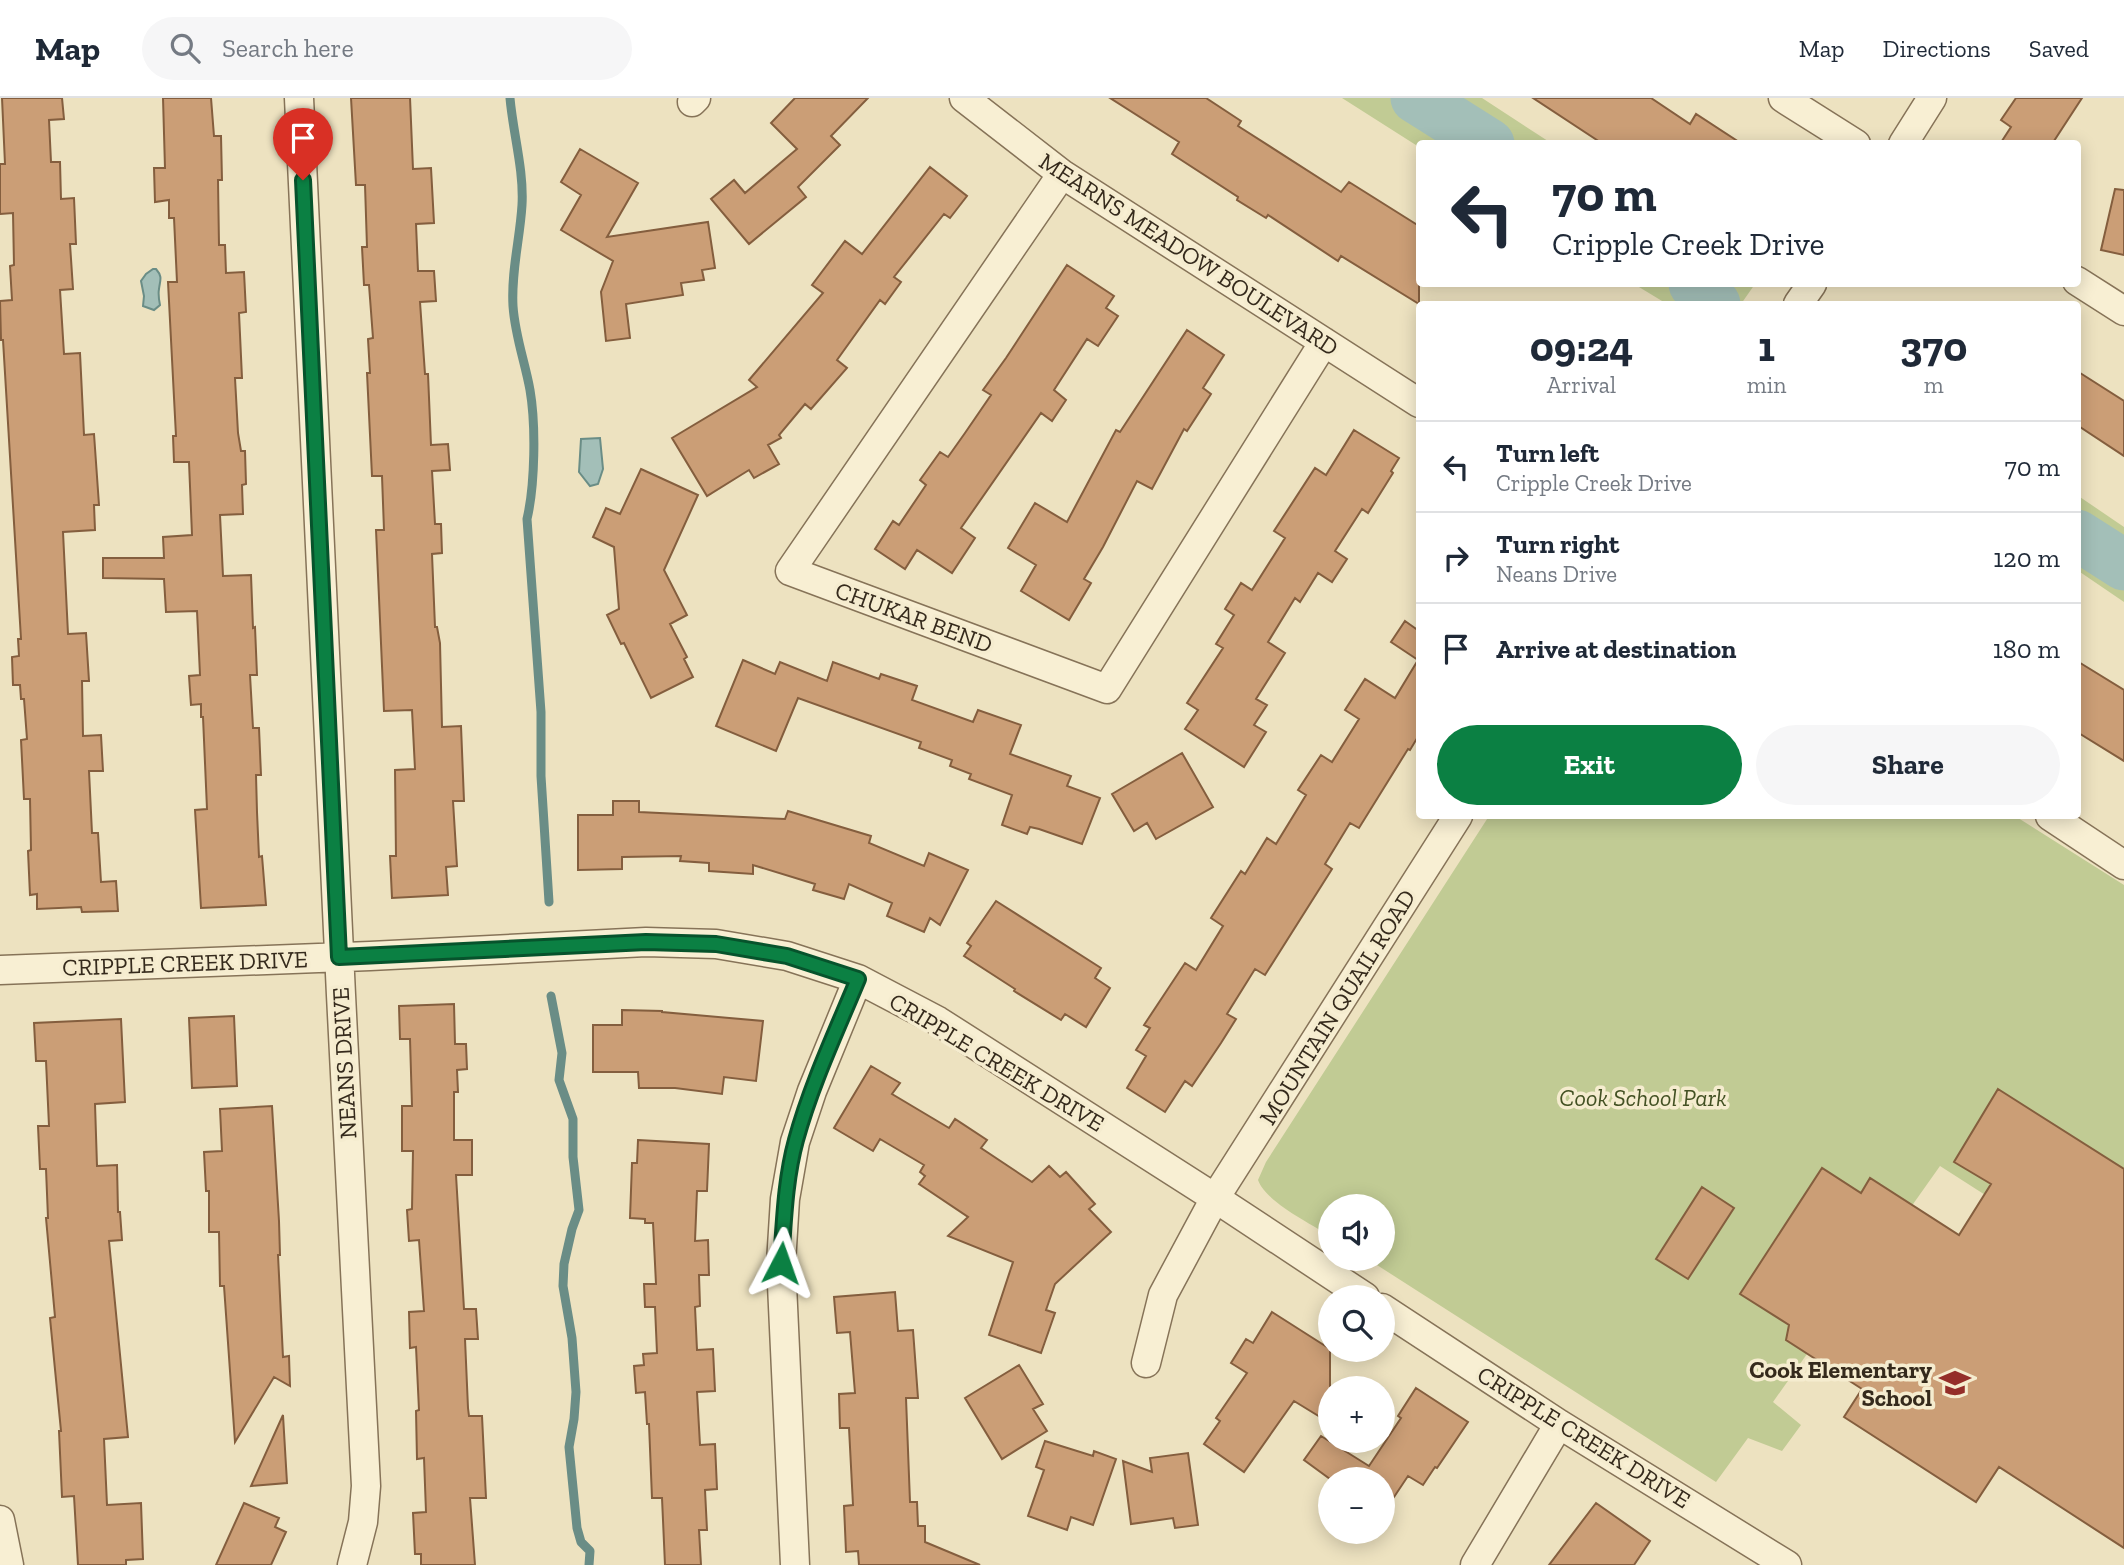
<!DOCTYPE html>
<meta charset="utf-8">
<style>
:root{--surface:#fff;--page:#f6f6f7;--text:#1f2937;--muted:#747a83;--line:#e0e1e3;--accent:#0b8043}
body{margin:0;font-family:"Zilla Slab",serif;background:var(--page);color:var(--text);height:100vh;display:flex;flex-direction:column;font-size:26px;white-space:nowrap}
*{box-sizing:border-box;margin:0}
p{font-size:23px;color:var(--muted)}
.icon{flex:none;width:38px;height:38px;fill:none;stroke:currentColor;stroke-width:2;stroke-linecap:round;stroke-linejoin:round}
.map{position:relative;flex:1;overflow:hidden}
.side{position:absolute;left:1416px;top:203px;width:665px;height:518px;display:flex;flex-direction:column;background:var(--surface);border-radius:7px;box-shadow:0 4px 18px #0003}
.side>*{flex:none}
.top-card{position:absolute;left:1416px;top:42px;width:665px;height:147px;border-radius:7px;box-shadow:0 4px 18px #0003;background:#fff;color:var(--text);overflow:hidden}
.tools{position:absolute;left:1318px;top:1096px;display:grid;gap:14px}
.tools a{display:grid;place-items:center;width:77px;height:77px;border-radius:50%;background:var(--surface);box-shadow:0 4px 18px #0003;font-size:35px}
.pin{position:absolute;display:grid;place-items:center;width:60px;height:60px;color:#fff;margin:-72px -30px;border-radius:50% 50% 50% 0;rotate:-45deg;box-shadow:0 0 7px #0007}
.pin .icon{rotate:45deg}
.me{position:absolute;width:77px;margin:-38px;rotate:4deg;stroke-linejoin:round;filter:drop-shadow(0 0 5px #0008)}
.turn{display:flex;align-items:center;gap:24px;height:147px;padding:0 21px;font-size:32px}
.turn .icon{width:91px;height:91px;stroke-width:2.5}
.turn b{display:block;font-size:49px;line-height:60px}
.eta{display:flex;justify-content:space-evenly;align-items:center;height:119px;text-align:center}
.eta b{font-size:42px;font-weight:700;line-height:49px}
.cta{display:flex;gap:14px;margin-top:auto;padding:14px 21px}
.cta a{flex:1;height:80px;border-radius:42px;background:var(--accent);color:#fff;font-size:28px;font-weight:700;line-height:80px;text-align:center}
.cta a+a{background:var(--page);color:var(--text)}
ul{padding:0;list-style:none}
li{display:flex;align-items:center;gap:21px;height:91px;padding:0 21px;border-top:2px solid var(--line)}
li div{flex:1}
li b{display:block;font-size:26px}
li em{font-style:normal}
header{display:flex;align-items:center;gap:42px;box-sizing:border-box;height:98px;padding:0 35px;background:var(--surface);border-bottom:2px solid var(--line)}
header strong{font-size:33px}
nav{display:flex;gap:38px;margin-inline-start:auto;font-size:24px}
.search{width:490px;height:63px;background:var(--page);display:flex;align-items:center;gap:18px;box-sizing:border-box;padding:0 24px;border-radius:38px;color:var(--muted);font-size:26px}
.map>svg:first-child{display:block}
</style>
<header>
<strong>Map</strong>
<div class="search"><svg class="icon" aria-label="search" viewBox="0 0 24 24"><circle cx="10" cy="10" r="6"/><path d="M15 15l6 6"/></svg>Search here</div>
<nav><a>Map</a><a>Directions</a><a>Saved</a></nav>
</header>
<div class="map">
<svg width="2124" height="1467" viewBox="0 0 2124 1467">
<rect width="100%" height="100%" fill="#ede2c0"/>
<path fill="#c1cb94" d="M 1342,0 L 1482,0 L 1551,45 L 1419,46 L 1419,49 Z
M 1634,186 L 1755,186 L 1741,206 L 1667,206 Z
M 2077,397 L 2124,429 L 2124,504 L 2077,472 Z
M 1489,718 L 2015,718 L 2124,787 L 2124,1186 L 1940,1068 L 1773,1304 L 1801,1327 L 1782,1353 L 1748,1340 L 1716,1384 L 1366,1160 L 1382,1160 L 1382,1108 L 1330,1108 L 1330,1138 C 1310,1125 1266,1104 1258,1082 L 1266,1064 Z"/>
<path fill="#a3bfb8" stroke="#6a8d86" stroke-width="2" d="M 153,171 L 156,171 C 163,179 160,182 159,191 C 158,196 159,202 160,207 L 154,212 L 143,208 L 144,198 L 141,183 L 146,176 Z
M 600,340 L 603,371 L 598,386 L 590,388 L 579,374 L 581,341 Z"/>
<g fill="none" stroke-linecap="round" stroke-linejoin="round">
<path stroke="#6a8d86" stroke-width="9" d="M 510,0 C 513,35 524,72 522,107 C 520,141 511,173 513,208 C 515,238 525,264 530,292 C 536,327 535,387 527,421 L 541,614 L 541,678 L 549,804
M 551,898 L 562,955 L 559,982 L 573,1021 L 573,1059 L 579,1112 L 572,1131 L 564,1166 L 563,1188 L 572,1240 L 576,1294 L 574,1321 L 569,1349 L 577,1430 L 581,1444 L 590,1453 L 589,1467"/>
<path stroke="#a3bfb8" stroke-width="51" d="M 1416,0 L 1489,46
M 1694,186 L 1715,206
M 2077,437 L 2124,467"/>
</g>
<path fill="#cb9e76" stroke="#845e3e" stroke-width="2" d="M 2,0 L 62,0 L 64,21 L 49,22 L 51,64 L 60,64 L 61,101 L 74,100 L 76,146 L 70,146 L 73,191 L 60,192 L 64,256 L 80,255 L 84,337 L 94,336 L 99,407 L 94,407 L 95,432 L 63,434 L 68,536 L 86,535 L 89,583 L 82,583 L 83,638 L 101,637 L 103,673 L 89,673 L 92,735 L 98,735 L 101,784 L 116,783 L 118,813 L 82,814 L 81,809 L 37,811 L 37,796 L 30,797 L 28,753 L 31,752 L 30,701 L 24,701 L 21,642 L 27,641 L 24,601 L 21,601 L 20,587 L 13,587 L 12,559 L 19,558 L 18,541 L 21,541 L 3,242 L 1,242 L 0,203 L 12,202 L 10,168 L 14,167 L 13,115 L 0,116 L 0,66 L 5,66 Z
M 163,0 L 211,0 L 214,38 L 221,38 L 222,82 L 218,82 L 219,147 L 225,147 L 226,175 L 244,174 L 246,214 L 239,215 L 242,280 L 235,280 L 238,335 L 241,353 L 245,353 L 246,386 L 242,387 L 243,416 L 220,417 L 223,478 L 251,477 L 253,530 L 255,529 L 257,577 L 250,577 L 253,630 L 259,630 L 261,677 L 256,677 L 257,714 L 259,759 L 262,758 L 266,807 L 201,810 L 195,712 L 207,711 L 203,619 L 201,619 L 201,606 L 191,607 L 189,578 L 200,577 L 197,513 L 166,514 L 164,481 L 103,480 L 103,460 L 164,460 L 163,439 L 192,437 L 189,364 L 174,364 L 173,338 L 176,338 L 168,184 L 177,184 L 174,120 L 169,120 L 169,102 L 155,104 L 154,70 L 165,70 Z
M 351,0 L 410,0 L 413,71 L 431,70 L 434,125 L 416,126 L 418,173 L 434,173 L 436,203 L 420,204 L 425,276 L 428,276 L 431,347 L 448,346 L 450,372 L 432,373 L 435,426 L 441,426 L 442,455 L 432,456 L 435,529 L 437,529 L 440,545 L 442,629 L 461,628 L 464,703 L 453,703 L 457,768 L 446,769 L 448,797 L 392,800 L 390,758 L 396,758 L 395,672 L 415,671 L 412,612 L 384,613 L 376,432 L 384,432 L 382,378 L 372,378 L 367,275 L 370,275 L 368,241 L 373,240 L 369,187 L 364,187 L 362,149 L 367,149 L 365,87 L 356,87 Z
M 795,0 L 868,0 L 831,38 L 840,47 L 798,89 L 806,99 L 749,146 L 711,101 L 734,82 L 745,95 L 797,51 L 771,25 Z
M 1110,0 L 1206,0 L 1241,23 L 1238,28 L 1341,94 L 1349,84 L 1419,128 L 1419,206 L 1341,158 L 1338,163 L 1268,117 L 1266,120 L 1237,102 L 1238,99 L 1172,56 L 1179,44 Z
M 1533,0 L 1651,0 L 1690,26 L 1696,16 L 1742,46 L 1603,46 Z
M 2016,0 L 2082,0 L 2052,46 L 2000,46 L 2011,29 L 2001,22 Z
M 580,51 L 638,85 L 607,139 L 708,124 L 715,170 L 702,172 L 704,182 L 681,185 L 683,197 L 626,206 L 630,240 L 606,243 L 601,194 L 613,163 L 561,132 L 581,97 L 561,84 Z
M 930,69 L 967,98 L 950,120 L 944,116 L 894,179 L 901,184 L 885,206 L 880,202 L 837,262 L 847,270 L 811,311 L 805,306 L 779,337 L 781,340 L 768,347 L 779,366 L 754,380 L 749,372 L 707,398 L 672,340 L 757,289 L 749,282 L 823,195 L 812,187 L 845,143 L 862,156 Z
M 2115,91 L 2124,92 L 2124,157 L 2101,152 Z
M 1067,167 L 1114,198 L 1106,210 L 1118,218 L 1098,248 L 1087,241 L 1054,292 L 1066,302 L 1052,323 L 1041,315 L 961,430 L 975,440 L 952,475 L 917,452 L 905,471 L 875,451 L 893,423 L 899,427 L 926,387 L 920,382 L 940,354 L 948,359 L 965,335 L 991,297 L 983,292 L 1006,260 Z
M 1187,232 L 1224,257 L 1203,290 L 1211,296 L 1187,333 L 1184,331 L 1152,391 L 1137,383 L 1103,449 L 1084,481 L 1091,485 L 1069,522 L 1021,493 L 1036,467 L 1008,450 L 1035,405 L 1067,424 L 1116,332 L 1120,334 Z
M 2077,273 L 2124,303 L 2124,358 L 2077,327 Z
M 1354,332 L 1399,360 L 1391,373 L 1393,375 L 1368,415 L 1362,411 L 1335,453 L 1347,461 L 1332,484 L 1318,475 L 1300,504 L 1295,500 L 1268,544 L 1285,555 L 1256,601 L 1267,607 L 1254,627 L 1266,634 L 1244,669 L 1185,631 L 1198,612 L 1187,605 L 1223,550 L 1216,546 L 1234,517 L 1225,511 L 1241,485 L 1252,492 L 1285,440 L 1274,433 L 1315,370 L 1326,377 Z
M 641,371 L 698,397 L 664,472 L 687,517 L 670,526 L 687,559 L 684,561 L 693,579 L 651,600 L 624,545 L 621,546 L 607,517 L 619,511 L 614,449 L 593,439 L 606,410 L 620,416 Z
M 1405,523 L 1419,533 L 1419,637 L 1410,652 L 1408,651 L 1359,730 L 1350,725 L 1325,766 L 1332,771 L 1265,877 L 1255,871 L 1227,916 L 1236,921 L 1221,945 L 1192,988 L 1185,983 L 1165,1014 L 1127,990 L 1146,958 L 1136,952 L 1150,930 L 1144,927 L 1185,865 L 1196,872 L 1223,828 L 1211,820 L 1241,773 L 1245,776 L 1267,740 L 1276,746 L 1306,697 L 1298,692 L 1321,657 L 1332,664 L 1359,621 L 1345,612 L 1365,581 L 1395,600 L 1418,562 L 1391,544 Z
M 743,562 L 775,576 L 780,564 L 827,583 L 833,564 L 879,581 L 881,576 L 917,588 L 912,602 L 973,624 L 978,612 L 1021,627 L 1010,656 L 1071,678 L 1067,688 L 1100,700 L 1082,746 L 1039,731 L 1030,729 L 1027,736 L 1002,727 L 1012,697 L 969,681 L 971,676 L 950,668 L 952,662 L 919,650 L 921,644 L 798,600 L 776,653 L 716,628 Z
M 2077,563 L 2124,592 L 2124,663 L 2077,634 Z
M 1182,655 L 1213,709 L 1156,741 L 1147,725 L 1134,733 L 1112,696 Z
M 613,703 L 639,703 L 639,714 L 785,721 L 788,713 L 871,738 L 869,745 L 924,768 L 929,755 L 968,772 L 940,827 L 930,820 L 924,834 L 887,818 L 892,805 L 849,786 L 844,801 L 813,792 L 815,786 L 753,767 L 753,776 L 709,773 L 709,765 L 680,763 L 681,758 L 622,759 L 622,771 L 578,772 L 578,717 L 613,717 Z
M 996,803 L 1101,870 L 1095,880 L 1110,890 L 1086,929 L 1065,916 L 1061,922 L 1014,893 L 1015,891 L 964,858 L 971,848 L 967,845 Z
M 454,906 L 455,946 L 466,946 L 467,971 L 457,972 L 458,994 L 454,994 L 454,1042 L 472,1042 L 472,1077 L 456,1077 L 464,1211 L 476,1211 L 478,1241 L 465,1241 L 468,1310 L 469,1318 L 482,1318 L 486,1400 L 470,1400 L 475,1467 L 421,1467 L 421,1456 L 415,1456 L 413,1415 L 426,1414 L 424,1360 L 417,1361 L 416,1313 L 419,1312 L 416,1249 L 410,1250 L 409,1214 L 424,1213 L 419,1142 L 409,1143 L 407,1112 L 412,1111 L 413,1053 L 402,1053 L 402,1008 L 412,1008 L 410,941 L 400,941 L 399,908 Z
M 622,912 L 662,913 L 662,914 L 763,923 L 756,983 L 724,979 L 722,996 L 675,990 L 639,990 L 638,974 L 593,974 L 593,927 L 622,927 Z
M 234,918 L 237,988 L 192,990 L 189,920 Z
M 121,921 L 125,1004 L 95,1006 L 97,1068 L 117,1067 L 118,1114 L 120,1114 L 122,1142 L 109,1143 L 128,1339 L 104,1341 L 107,1407 L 141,1405 L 143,1461 L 126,1462 L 126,1467 L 78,1467 L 74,1398 L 62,1399 L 59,1333 L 61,1333 L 50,1220 L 55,1219 L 46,1120 L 48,1120 L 46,1071 L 40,1071 L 38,1028 L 49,1028 L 46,963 L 36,963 L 34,925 Z
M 871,968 L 900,985 L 892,996 L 949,1030 L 955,1021 L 987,1042 L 981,1050 L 1032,1084 L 1049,1068 L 1060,1079 L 1066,1074 L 1095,1106 L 1089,1111 L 1111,1134 L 1055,1186 L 1046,1212 L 1055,1215 L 1041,1255 L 989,1237 L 1013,1164 L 948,1138 L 968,1119 L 919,1086 L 925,1078 L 920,1074 L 924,1067 L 880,1041 L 873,1053 L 834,1030 Z
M 1998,991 L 2124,1071 L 2124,1450 L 1999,1369 L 1976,1404 L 1844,1319 L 1862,1291 L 1786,1242 L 1789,1227 L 1740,1196 L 1822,1070 L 1861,1095 L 1870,1080 L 1959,1137 L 1991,1086 L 1954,1064 Z
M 272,1008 L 279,1123 L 280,1157 L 278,1157 L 283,1259 L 289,1258 L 290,1288 L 274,1279 L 235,1344 L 224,1188 L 220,1188 L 219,1134 L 209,1134 L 209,1093 L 206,1093 L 204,1054 L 222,1053 L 220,1011 Z
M 638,1042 L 709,1046 L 707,1093 L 697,1093 L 695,1143 L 708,1142 L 709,1177 L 699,1177 L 700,1208 L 695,1209 L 697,1252 L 713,1251 L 715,1293 L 697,1294 L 700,1347 L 715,1346 L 717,1391 L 705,1392 L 707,1432 L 699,1432 L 701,1467 L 665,1467 L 662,1400 L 652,1400 L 649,1326 L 647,1326 L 645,1294 L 636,1295 L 634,1268 L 644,1267 L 643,1256 L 657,1255 L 655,1209 L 645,1209 L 644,1186 L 656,1186 L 653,1125 L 645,1125 L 645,1121 L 630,1120 L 632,1065 L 637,1065 Z
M 1702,1089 L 1734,1110 L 1688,1181 L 1656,1161 Z
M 895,1194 L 898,1233 L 913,1232 L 918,1300 L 906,1300 L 910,1404 L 917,1404 L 918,1428 L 925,1428 L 925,1444 L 980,1467 L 859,1467 L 858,1453 L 846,1454 L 844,1408 L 853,1407 L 849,1330 L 840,1330 L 839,1296 L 855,1295 L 850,1234 L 837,1235 L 834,1199 Z
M 1272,1214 L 1330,1251 L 1330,1325 L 1294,1303 L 1244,1374 L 1204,1346 L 1220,1323 L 1216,1320 L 1247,1275 L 1231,1265 L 1246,1241 L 1253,1245 Z
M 1019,1267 L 1043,1306 L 1033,1311 L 1047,1333 L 1002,1361 L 965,1300 Z
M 1416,1290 L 1468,1324 L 1437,1370 L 1435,1369 L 1423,1387 L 1408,1378 L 1382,1417 L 1382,1381 L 1330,1381 L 1304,1362 L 1321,1338 L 1369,1368 L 1401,1320 L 1398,1318 Z
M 283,1317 L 287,1385 L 251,1388 Z
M 1045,1343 L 1093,1358 L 1094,1353 L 1116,1361 L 1093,1427 L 1071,1419 L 1067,1432 L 1028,1418 L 1044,1372 L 1036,1369 Z
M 1188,1355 L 1198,1427 L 1175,1430 L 1173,1420 L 1131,1426 L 1123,1363 L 1152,1374 L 1150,1360 Z
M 244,1405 L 279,1420 L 275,1429 L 286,1434 L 271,1467 L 216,1467 Z
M 1596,1405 L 1650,1443 L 1634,1467 L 1549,1467 Z"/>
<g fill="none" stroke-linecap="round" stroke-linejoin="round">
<defs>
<path id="minor" d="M 299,0 L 341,897 L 366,1388 L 363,1424 L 352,1467
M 964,0 L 1062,76 L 1419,305
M 1783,0 L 1856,46
M 692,4 L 696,0
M 1903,46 L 1932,0
M 1062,76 L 790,473 L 1107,591 L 1324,244
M 2077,183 L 2124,213
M 1798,206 L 1812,186
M 2050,718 L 2124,767
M 0,872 L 370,858 L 646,844 L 716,846 L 787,858 L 858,881 L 938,923 L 1215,1100 L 1365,1199
M 1382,1210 L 1559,1326 L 1787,1467
M 1146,1265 L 1163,1197 L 1215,1100 L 1458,718
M 0,1422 L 9,1467
M 795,1467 L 781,1165 L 785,1101 L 795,1044 L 812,993 L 858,881
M 1475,1467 L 1559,1326"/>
</defs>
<use href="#minor" stroke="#867358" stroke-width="31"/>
<use href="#minor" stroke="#f8efd3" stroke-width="28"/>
</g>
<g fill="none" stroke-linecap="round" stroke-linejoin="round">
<defs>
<path id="route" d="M 303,82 L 339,859 L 646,844 L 716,846 L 787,858 L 858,881 C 836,934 811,987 796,1042 C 785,1082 784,1124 781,1165"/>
</defs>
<use href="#route" stroke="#07532c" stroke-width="18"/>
<use href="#route" stroke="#0b8043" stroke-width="12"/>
</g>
<defs>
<symbol id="school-bare" viewBox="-9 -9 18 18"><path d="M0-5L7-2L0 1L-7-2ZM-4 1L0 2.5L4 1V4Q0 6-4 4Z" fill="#942e29" stroke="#f5eccf" stroke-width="2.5" paint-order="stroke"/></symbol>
</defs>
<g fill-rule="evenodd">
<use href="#school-bare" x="1933" y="1263" width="44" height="44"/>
</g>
<g text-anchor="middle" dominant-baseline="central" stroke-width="7" stroke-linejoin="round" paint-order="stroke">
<g font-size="24" fill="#352a1c" stroke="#f5eccf">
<text transform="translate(1189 156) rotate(33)">MEARNS MEADOW BOULEVARD</text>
<text transform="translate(914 519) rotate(20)">CHUKAR BEND</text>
<text transform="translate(185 865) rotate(-2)">CRIPPLE CREEK DRIVE</text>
<text transform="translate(1337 909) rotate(-58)">MOUNTAIN QUAIL ROAD</text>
<text transform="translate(997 964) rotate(31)">CRIPPLE CREEK DRIVE</text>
<text transform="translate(344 965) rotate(-93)">NEANS DRIVE</text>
<text transform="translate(1584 1339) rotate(32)">CRIPPLE CREEK DRIVE</text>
</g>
<g font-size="24" font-style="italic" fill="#435123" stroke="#f5eccf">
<text x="1643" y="999">Cook School Park</text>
</g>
<g font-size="24" font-weight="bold" fill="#352a1c" stroke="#f5eccf" text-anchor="end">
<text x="1932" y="1271">Cook Elementary<tspan x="1932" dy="28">School</tspan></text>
</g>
</g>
</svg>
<div class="tools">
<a><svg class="icon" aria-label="sound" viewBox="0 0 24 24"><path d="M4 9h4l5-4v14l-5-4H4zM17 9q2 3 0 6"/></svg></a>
<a><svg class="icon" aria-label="search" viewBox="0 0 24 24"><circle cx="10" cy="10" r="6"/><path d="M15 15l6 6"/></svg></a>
<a>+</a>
<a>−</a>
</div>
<div class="pin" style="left:303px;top:82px;background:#d93025"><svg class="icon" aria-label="arrive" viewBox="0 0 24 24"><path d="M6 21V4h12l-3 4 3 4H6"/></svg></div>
<svg class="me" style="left:781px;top:1165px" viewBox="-20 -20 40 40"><path d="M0-17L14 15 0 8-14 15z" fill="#0b8043" stroke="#fff" stroke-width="4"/></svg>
<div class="top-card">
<div class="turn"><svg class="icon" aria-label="left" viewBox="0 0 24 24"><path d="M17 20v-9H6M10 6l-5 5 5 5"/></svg><div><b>70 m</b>Cripple Creek Drive</div></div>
</div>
<section class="side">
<div class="eta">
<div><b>09:24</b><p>Arrival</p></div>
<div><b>1</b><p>min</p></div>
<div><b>370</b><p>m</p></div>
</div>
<ul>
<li><svg class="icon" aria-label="left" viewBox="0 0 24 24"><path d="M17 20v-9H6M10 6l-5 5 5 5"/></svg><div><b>Turn left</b><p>Cripple Creek Drive</p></div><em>70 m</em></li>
<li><svg class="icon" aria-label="right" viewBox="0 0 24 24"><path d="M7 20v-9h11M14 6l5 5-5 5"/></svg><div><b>Turn right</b><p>Neans Drive</p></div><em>120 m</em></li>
<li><svg class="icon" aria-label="arrive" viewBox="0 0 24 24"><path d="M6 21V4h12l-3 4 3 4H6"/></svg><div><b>Arrive at destination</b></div><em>180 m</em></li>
</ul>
<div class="cta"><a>Exit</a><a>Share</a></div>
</section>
</div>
